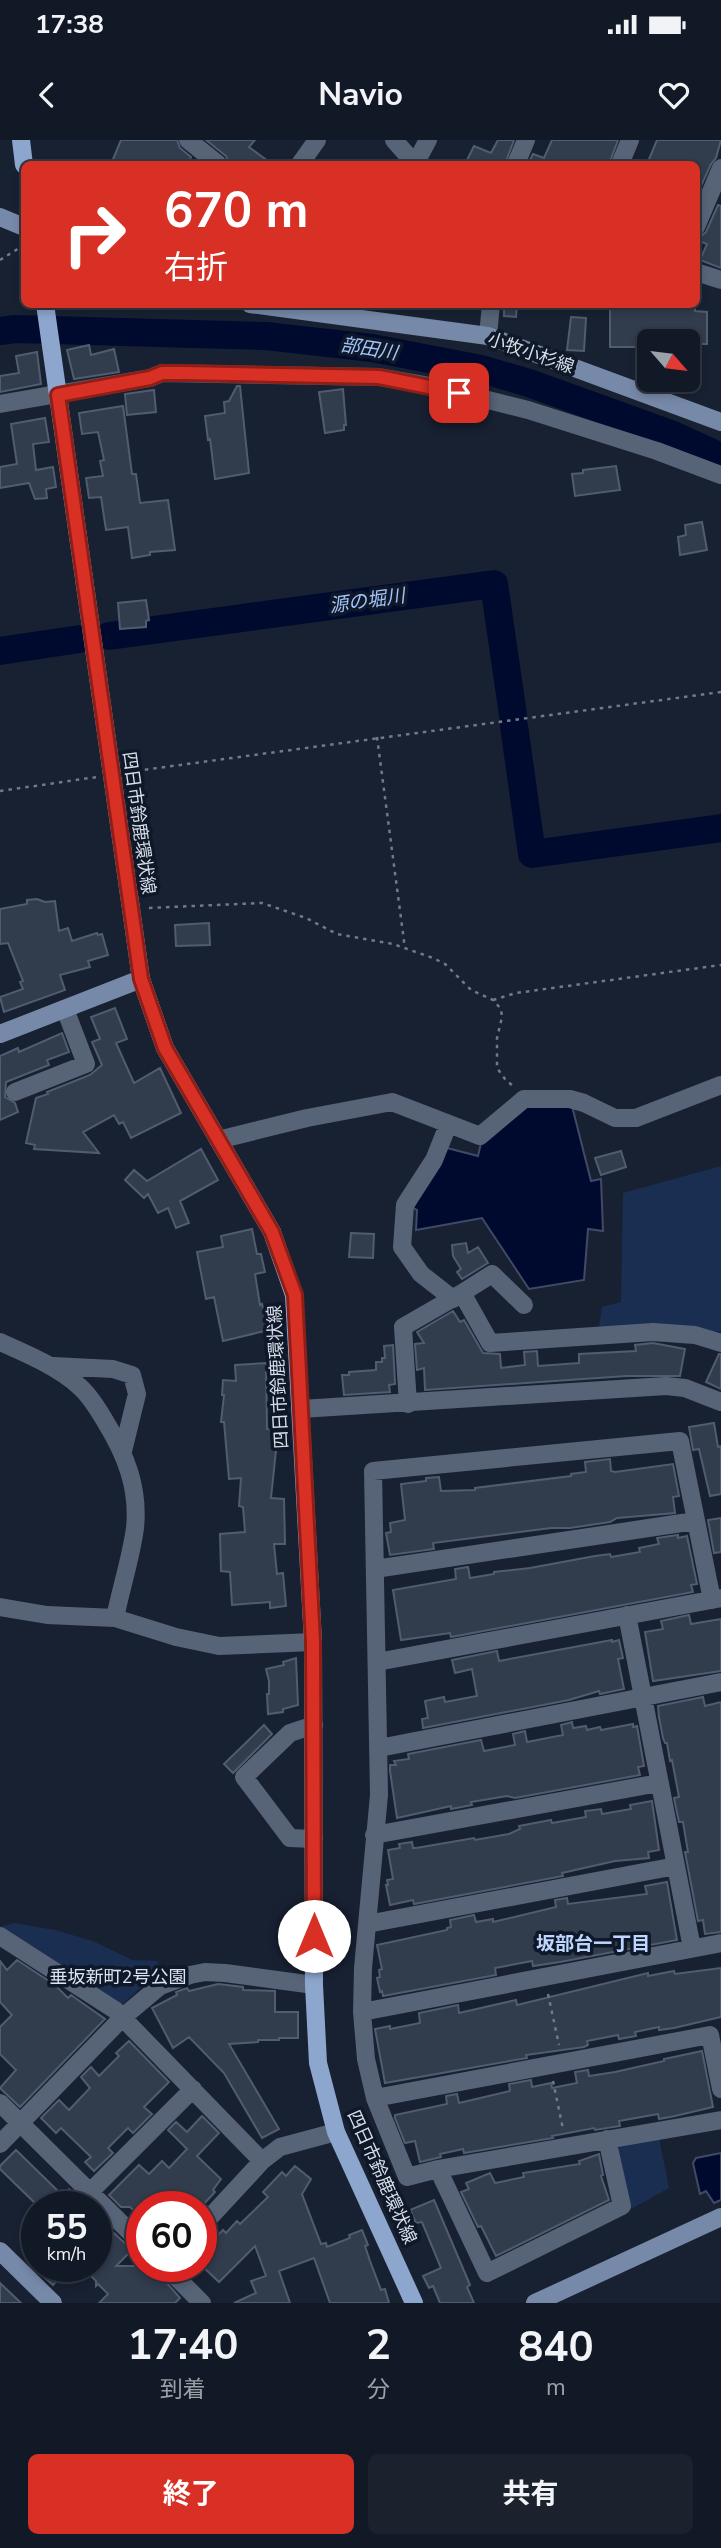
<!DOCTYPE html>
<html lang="ja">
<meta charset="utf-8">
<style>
:root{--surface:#121926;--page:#1b222e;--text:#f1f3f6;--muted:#9ca0a7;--line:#313843;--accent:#d93025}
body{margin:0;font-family:"Nunito Sans","Noto Sans JP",sans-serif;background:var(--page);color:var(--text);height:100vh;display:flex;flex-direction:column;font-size:26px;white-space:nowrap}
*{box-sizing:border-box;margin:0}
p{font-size:23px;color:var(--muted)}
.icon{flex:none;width:38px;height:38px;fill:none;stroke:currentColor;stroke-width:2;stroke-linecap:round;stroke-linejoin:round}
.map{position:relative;height:2163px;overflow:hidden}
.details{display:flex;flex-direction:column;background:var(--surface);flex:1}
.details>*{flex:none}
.hud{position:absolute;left:21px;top:21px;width:679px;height:147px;border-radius:10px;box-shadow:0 4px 10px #0003,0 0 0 2px var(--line);background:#d93025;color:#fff;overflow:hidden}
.needle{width:46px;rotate:118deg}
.fabs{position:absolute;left:637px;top:189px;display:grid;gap:14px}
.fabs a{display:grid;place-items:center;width:63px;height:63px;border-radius:10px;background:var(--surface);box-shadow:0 4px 10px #0003,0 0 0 2px var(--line);font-size:35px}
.speed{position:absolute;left:21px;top:2051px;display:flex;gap:14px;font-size:35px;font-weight:700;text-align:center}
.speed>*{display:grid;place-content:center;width:91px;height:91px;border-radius:50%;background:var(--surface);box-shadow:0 4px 10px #0003,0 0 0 2px var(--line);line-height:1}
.speed small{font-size:18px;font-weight:400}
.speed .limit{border:10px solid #d22;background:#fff;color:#111}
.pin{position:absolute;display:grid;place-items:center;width:60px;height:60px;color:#fff;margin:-30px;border-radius:14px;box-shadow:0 4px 10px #0006}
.me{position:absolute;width:77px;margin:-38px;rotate:0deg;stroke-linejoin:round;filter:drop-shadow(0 0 5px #0008)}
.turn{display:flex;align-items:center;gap:24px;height:147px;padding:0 28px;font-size:32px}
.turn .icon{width:91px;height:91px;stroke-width:2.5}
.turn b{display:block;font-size:49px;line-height:60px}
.eta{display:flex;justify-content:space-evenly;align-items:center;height:119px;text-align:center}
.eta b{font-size:42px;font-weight:700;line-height:49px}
.button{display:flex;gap:14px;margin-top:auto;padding:14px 28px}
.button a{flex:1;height:80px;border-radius:10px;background:var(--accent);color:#fff;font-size:28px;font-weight:700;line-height:80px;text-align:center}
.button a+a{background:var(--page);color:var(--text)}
.status{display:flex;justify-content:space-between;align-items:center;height:49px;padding:0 35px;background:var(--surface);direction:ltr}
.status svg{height:19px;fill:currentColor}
header{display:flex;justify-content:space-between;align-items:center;height:91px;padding:0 28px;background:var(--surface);font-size:32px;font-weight:700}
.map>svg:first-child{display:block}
</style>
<div class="status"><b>17:38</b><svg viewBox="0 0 49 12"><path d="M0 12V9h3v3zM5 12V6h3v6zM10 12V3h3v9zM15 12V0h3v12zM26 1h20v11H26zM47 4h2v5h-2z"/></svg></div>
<header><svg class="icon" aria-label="back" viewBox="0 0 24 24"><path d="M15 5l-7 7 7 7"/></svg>Navio<svg class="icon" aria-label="heart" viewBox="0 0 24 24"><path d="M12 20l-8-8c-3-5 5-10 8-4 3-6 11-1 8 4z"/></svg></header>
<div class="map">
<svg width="721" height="2163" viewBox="0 0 721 2163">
<rect width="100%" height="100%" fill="#182132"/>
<path fill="#1a2e52" d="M 721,1026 L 721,1192 L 599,1187 L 602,1167 L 621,1162 L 623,1053 Z
M 14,1783 L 55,1790 L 93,1801 L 132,1820 L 157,1821 L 163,1835 L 139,1849 L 123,1864 L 118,1865 L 0,1787 Z
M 659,1998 L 669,2048 L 631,2069 L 617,2012 L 621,2004 Z"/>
<path fill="#000a2f" stroke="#404a67" stroke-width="2" d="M 531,963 L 572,966 L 591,1041 L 601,1039 L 603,1091 L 588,1089 L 584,1140 L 529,1149 L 482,1078 L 416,1090 L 417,1070 L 413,1068 L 443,1007 L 478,1016 L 481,1003 Z
M 721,2013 L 721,2060 L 714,2063 L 706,2051 L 700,2054 L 693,2023 L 696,2018 Z"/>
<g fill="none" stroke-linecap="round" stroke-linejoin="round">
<path stroke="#000a2f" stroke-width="28" d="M 0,191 L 15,189 L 266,196 L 372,208 L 481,229 L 529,243 L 673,295 L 721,317
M 109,496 L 494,444 L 513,575
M 0,511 L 80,499
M 514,586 L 532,714 L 721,688"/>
</g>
<path fill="#313c4d" stroke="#505c6f" stroke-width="2" d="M 121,0 L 177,0 L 180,8 L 191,17 L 188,24 L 111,24 Z
M 206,0 L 255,0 L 249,7 L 272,24 L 229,24 L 226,16 Z
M 498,0 L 514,0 L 505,24 L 465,24 L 474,6 L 491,13 Z
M 552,0 L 618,0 L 609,24 L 528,24 L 533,14 L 544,18 Z
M 657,0 L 721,0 L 716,18 L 711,24 L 696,57 L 696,24 L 647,24 Z
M 718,65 L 721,66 L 721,128 L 700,120 L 707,104 L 696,100 L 706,92 Z
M 504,164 L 517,164 L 516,177 L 504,176 Z
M 634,164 L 695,164 L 695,171 L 707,172 L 707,204 L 688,204 L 688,201 L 649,201 L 649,207 L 610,207 L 610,169 L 634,169 Z
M 571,177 L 586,178 L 584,211 L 567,210 Z
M 89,205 L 91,215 L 114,209 L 119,232 L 74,239 L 67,210 Z
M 37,212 L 41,244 L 0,252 L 0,236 L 19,233 L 16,216 Z
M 237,246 L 240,246 L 249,333 L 215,339 L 210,299 L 208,300 L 205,276 L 225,273 L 224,262 L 229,261 Z
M 343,249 L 346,285 L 344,285 L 344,290 L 325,293 L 319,252 Z
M 154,250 L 156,272 L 127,275 L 125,254 Z
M 123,266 L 132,334 L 136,334 L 140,363 L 168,360 L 175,410 L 150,412 L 150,415 L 132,418 L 128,387 L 106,390 L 101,357 L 89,358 L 86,338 L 103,336 L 100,321 L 104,320 L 98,292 L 82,294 L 79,273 Z
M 45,278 L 49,302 L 33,304 L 36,330 L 53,327 L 56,347 L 46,349 L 47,358 L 35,359 L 29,343 L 0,348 L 0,327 L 17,324 L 11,284 Z
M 616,326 L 620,350 L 575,356 L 572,334 L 583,333 L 583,330 Z
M 702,382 L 707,410 L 680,415 L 678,397 L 686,395 L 685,385 Z
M 146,460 L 149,480 L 146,481 L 146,487 L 120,489 L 118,463 Z
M 37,759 L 45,762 L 55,761 L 59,791 L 68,788 L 72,801 L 97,793 L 98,795 L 102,794 L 108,815 L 88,821 L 90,827 L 60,835 L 65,850 L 4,872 L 0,857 L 23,849 L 20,842 L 23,841 L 8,803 L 0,804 L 0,769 L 27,764 L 27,760 Z
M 209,783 L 210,805 L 176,806 L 175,785 Z
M 115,868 L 127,899 L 116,903 L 134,943 L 160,928 L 181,973 L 131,998 L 123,982 L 119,984 L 114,975 L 83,992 L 99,1013 L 34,1009 L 35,1005 L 26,1003 L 36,958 L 48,954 L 47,952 L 90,935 L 102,925 L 92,902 L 100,899 L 91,877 Z
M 62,893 L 69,912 L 47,920 L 49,925 L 6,942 L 5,957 L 15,963 L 18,972 L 0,980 L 0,916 L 18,908 L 19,912 Z
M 201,1009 L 218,1040 L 180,1061 L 189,1083 L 176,1088 L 168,1068 L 158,1073 L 148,1054 L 144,1058 L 125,1040 L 134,1030 L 147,1041 Z
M 621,1011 L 626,1027 L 601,1035 L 595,1018 Z
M 252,1089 L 257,1114 L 261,1114 L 265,1132 L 255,1134 L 260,1165 L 262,1164 L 269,1190 L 223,1201 L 214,1157 L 206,1159 L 197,1112 L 223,1107 L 221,1096 Z
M 351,1093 L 374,1094 L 373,1118 L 349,1117 Z
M 466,1103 L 468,1113 L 478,1107 L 488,1123 L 462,1139 L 457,1132 L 461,1129 L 453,1116 L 452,1105 Z
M 453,1171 L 460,1182 L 464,1180 L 483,1213 L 500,1214 L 501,1228 L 525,1225 L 524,1212 L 537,1211 L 538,1226 L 579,1223 L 579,1214 L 636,1211 L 635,1205 L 653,1203 L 685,1209 L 680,1236 L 626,1236 L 425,1250 L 424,1228 L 417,1230 L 415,1204 L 424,1203 L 417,1192 Z
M 393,1205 L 395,1244 L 389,1245 L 390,1252 L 344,1255 L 342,1235 L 349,1235 L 349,1232 L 376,1230 L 376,1222 L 382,1222 L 382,1218 L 385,1218 L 384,1206 Z
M 719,1214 L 721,1214 L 721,1249 L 706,1242 Z
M 266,1223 L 267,1289 L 278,1291 L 271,1358 L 284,1359 L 285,1404 L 274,1404 L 277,1434 L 283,1433 L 286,1466 L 270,1468 L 270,1462 L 232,1465 L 230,1432 L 221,1431 L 220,1394 L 245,1392 L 243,1367 L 239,1366 L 241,1338 L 229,1339 L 224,1282 L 221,1282 L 224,1255 L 222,1255 L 223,1240 L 236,1241 L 235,1225 Z
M 714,1283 L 718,1307 L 721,1306 L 721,1354 L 710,1356 L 699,1309 L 693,1310 L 689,1287 Z
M 610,1319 L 611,1331 L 615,1332 L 673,1324 L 679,1356 L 673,1357 L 675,1373 L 617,1378 L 610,1382 L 570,1388 L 551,1388 L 433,1403 L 434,1409 L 390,1415 L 386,1393 L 391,1392 L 390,1383 L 405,1380 L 401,1344 L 426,1341 L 426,1338 L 439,1337 L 441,1351 L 475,1350 L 475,1348 L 571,1336 L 571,1334 L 586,1332 L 585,1322 Z
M 721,1378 L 721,1412 L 714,1413 L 708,1380 Z
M 678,1395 L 678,1398 L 687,1396 L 697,1444 L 691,1445 L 693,1452 L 451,1497 L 450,1493 L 401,1500 L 393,1450 L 456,1439 L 455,1429 L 468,1427 L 470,1438 L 494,1434 L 494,1432 L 530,1428 L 595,1416 L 610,1414 L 611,1417 L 640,1412 L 639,1408 L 659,1404 L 657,1398 Z
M 689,1475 L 691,1484 L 721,1479 L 721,1531 L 653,1541 L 645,1492 L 663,1489 L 661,1481 Z
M 612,1500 L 612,1502 L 619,1500 L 623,1518 L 618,1519 L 624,1549 L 600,1554 L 599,1551 L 569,1560 L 423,1588 L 422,1579 L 428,1578 L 425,1561 L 444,1557 L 445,1562 L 477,1556 L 472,1529 L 455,1533 L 452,1520 L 497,1511 L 499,1521 Z
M 296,1518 L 298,1565 L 283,1569 L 283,1572 L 268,1574 L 267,1554 L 269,1554 L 269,1541 L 266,1529 L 284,1525 L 283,1522 Z
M 703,1557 L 705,1566 L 721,1562 L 721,1792 L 705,1794 L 703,1780 L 698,1781 L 685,1712 L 688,1712 L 683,1682 L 679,1682 L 674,1658 L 679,1657 L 672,1620 L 670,1621 L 667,1603 L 665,1603 L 663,1598 L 659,1577 L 658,1566 Z
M 572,1582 L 573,1588 L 586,1586 L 587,1590 L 600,1587 L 601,1590 L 633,1584 L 633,1587 L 637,1586 L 644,1626 L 638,1627 L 640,1635 L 515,1658 L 507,1656 L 471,1662 L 472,1665 L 451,1669 L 451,1666 L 397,1678 L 390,1631 L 390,1625 L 396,1625 L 394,1621 L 409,1619 L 408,1614 L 481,1600 L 484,1611 L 515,1605 L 513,1594 L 525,1591 L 527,1602 L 563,1595 L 561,1585 Z
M 264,1585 L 272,1594 L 233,1633 L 224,1624 Z
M 652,1661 L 659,1710 L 648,1712 L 649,1718 L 615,1721 L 562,1733 L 563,1736 L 414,1764 L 413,1760 L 390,1765 L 386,1745 L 388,1745 L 387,1740 L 393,1739 L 388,1710 L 400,1708 L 399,1704 L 412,1702 L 413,1708 L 416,1708 L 474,1698 L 475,1700 L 509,1694 L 520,1689 L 519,1686 L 551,1680 L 552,1683 L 586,1677 L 585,1671 L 601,1669 L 602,1674 L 631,1669 L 630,1665 Z
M 667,1742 L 677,1800 L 560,1822 L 533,1826 L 532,1821 L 495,1828 L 496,1835 L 383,1856 L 382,1851 L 380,1852 L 377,1838 L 380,1837 L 379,1830 L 382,1829 L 377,1805 L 447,1790 L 447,1788 L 451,1787 L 450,1780 L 474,1775 L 476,1782 L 493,1779 L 493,1782 L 556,1767 L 555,1760 L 567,1758 L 568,1764 L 647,1754 L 645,1746 Z
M 17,1820 L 55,1845 L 68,1858 L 71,1855 L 105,1879 L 20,1967 L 0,1948 L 16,1930 L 0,1914 L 0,1887 L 12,1875 L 0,1862 L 0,1821 L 7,1830 Z
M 721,1828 L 721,1877 L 674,1888 L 659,1890 L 659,1887 L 635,1892 L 636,1896 L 619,1899 L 618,1895 L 587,1901 L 588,1905 L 584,1907 L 526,1915 L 527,1918 L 385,1943 L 375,1889 L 390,1886 L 390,1889 L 420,1883 L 419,1873 L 458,1865 L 459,1873 L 516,1860 L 517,1865 L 648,1833 L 648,1836 L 674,1831 L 675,1834 Z
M 218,1844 L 243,1847 L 243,1850 L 275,1851 L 275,1872 L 298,1872 L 298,1898 L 279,1898 L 279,1900 L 258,1900 L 258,1902 L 229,1904 L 279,1989 L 262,1998 L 224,1933 L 189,1897 L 173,1908 L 152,1868 L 177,1855 L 176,1852 L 187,1848 L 189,1851 Z
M 129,1901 L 169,1942 L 144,1967 L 152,1974 L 133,1993 L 128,1988 L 108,2008 L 113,2013 L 94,2031 L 85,2022 L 91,2017 L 61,1988 L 56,1993 L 41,1978 L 59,1960 L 69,1970 L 90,1948 L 81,1937 L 91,1927 L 99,1936 L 119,1916 L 116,1913 Z
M 702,1911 L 713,1967 L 675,1976 L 659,1979 L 658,1974 L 619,1981 L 620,1986 L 595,1990 L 594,1988 L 552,1996 L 553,1998 L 464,2013 L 463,2009 L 440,2014 L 441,2017 L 420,2022 L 415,2001 L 405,2003 L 395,1978 L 395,1975 L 447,1964 L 446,1956 L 457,1954 L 459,1963 L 510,1951 L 509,1944 L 531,1940 L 532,1947 L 551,1943 L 552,1948 L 577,1943 L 575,1932 L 588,1930 L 589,1936 L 615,1932 L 664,1921 L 664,1919 Z
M 202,1976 L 219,1993 L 197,2016 L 221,2039 L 213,2050 L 215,2052 L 201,2067 L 142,2067 L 142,2078 L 130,2067 L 121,2067 L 109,2055 L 139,2025 L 149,2034 L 162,2021 L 169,2028 L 187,2009 L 168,1990 L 176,1982 L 187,1992 Z
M 16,2010 L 62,2055 L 69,2049 L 87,2067 L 39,2067 L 0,2029 L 0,2026 Z
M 599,2014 L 603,2035 L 601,2036 L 609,2060 L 496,2116 L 481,2086 L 478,2087 L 461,2052 L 469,2049 L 466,2043 L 490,2033 L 495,2043 L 524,2037 L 523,2033 L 580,2024 L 579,2021 Z
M 295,2026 L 311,2039 L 302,2054 L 321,2104 L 326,2103 L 327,2107 L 350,2098 L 349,2095 L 362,2090 L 368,2105 L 365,2106 L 370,2121 L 381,2150 L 385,2149 L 389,2163 L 330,2163 L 314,2118 L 279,2131 L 290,2163 L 234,2163 L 256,2153 L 251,2141 L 266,2136 L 255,2106 L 219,2142 L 201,2125 L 201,2098 L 209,2095 L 213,2100 L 223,2090 L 226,2093 L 237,2081 L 240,2084 L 268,2057 L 263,2052 L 282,2032 L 286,2036 Z
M 434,2060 L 470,2145 L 467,2147 L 474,2163 L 440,2163 L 433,2146 L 429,2148 L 423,2136 L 441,2128 L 422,2082 L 416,2083 L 410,2070 Z
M 114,2093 L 132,2110 L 116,2126 L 152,2126 L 180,2158 L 175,2163 L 99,2163 L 108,2154 L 98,2144 L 96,2146 L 96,2141 L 81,2126 L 96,2126 L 96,2111 Z
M 32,2126 L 70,2126 L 53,2145 Z
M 0,2143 L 21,2163 L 0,2163 Z"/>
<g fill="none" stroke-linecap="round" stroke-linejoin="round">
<path stroke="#727a88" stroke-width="2.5" stroke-dasharray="3.5 5" stroke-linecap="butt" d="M 0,120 L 24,105
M 377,597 L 404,801 L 403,807
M 128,632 L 721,552
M 0,651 L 97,637
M 149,768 L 262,763 L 306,778 L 337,794 L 393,804 L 433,818 L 445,824 L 471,850 L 493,860 L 501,869 L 502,877 L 497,898 L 497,928 L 505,939 L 514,947
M 493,860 L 516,853 L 721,825
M 548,1854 L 559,1905
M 553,1941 L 563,1989"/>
<path stroke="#576377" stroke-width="18" d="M 188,0 L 218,24
M 394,0 L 415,24 L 428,0
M 300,24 L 317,0
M 516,24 L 526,0
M 620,24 L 630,0
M 696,87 L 721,28
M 696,132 L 721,140
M 488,196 L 491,164
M 0,264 L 150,238 L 162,233 L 379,237 L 436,247 L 528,270 L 657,311 L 721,335
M 15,952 L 86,924 L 65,869
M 448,985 L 434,1020 L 405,1065 L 402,1107 L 421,1134 L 453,1159
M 218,1000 L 307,978 L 392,962 L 480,996 L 524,959 L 570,959 L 584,963 L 615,978 L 636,978 L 721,945
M 462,1153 L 492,1134 L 524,1165
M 0,1202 C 27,1214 58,1227 80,1247 C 90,1256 98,1269 105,1281 C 126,1315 139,1348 135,1388 C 131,1418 121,1448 115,1478
M 53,1226 L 113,1229 L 132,1235 L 137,1254 L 123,1311
M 408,1264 L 403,1187 L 462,1153 L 490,1203 L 653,1192 L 695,1195 L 721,1203
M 301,1269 L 666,1246 L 685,1248 L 721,1262
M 375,1429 L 695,1381
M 712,1460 L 680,1301 L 373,1331 L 379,1655 L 363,1828 L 362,1872 L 366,1919 L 375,1958 L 407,2037 L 438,2029 L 721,1980
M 0,1467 L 47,1475 L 115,1478 L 176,1497 L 219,1506 L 313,1502
M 627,1475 L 692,1808
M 377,1522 L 721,1458
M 314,1585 L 290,1593 L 244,1637 L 290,1698 L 314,1699
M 379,1608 L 721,1542
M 374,1695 L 659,1643
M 367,1784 L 676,1726
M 0,1796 L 115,1870 L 262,2021
M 362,1872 L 721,1803
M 375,1958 L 710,1895 L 721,1949
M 0,1963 L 142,2104
M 0,2004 L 123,1877 L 160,1846 L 190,1835 L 205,1832 L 225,1833 L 314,1845
M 438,2029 L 487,2133 L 622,2066 L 607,1999
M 90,2052 L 193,1949
M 201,2087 L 262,2021 L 280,2007 L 336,1992
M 165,2126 L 202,2163"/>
<path stroke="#7689a8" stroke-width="18" d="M 0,77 L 24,87
M 250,164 L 488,196 L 721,282
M 0,894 L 141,839
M 0,2111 L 53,2163
M 535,2163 L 721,2077"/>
<path stroke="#8da6ce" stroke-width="18" d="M 21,0 L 24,25
M 45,164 L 141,839 L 165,908 L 272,1092 L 294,1155 L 313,1502 L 314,1845 L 318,1923 L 336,1992 L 414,2163"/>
</g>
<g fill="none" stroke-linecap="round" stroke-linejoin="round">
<defs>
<path id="route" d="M 314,1796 L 313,1502 L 295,1155 L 272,1092 L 165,908 L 141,839 L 58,255 L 150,238 L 162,233 L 184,233 L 379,237 L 459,253"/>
</defs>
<use href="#route" stroke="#8d1f18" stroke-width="18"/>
<use href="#route" stroke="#d93025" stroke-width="12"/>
</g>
<g text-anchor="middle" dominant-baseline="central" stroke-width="7" stroke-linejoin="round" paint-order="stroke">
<g font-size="18" fill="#d7dee9" stroke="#0f1828">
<text transform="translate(531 213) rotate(19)">小牧小杉線</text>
<text transform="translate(139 683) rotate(82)">四日市鈴鹿環状線</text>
<text transform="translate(278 1237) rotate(-93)">四日市鈴鹿環状線</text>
<text transform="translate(382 2037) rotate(66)">四日市鈴鹿環状線</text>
</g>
<g font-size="18" fill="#dbe4f2" stroke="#0f1828">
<text x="118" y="1837">垂坂新町2号公園</text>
</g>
<g font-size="19" font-style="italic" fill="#a3c4fb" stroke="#0f1828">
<text transform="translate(369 209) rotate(9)">部田川</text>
<text transform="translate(367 461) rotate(-8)">源の堀川</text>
</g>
<g font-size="19" font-weight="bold" fill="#bfd7fe" stroke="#0f1828">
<text x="593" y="1804">坂部台一丁目</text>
</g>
</g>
</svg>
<div class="fabs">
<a><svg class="needle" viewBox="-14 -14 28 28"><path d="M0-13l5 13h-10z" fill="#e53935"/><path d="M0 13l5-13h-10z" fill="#9ca0a7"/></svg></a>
</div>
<div class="speed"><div>55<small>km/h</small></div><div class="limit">60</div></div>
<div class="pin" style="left:459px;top:253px;background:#d93025"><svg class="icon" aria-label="arrive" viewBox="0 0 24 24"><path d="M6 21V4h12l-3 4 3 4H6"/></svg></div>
<svg class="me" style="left:314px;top:1796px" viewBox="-20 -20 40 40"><circle r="19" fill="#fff"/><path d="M0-13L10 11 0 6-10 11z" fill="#d93025"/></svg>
<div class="hud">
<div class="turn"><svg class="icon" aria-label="right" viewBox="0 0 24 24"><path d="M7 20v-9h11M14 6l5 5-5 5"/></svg><div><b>670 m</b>右折</div></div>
</div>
</div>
<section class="details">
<div class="eta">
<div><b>17:40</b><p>到着</p></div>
<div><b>2</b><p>分</p></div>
<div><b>840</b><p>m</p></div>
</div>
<div class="button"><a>終了</a><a>共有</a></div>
</section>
